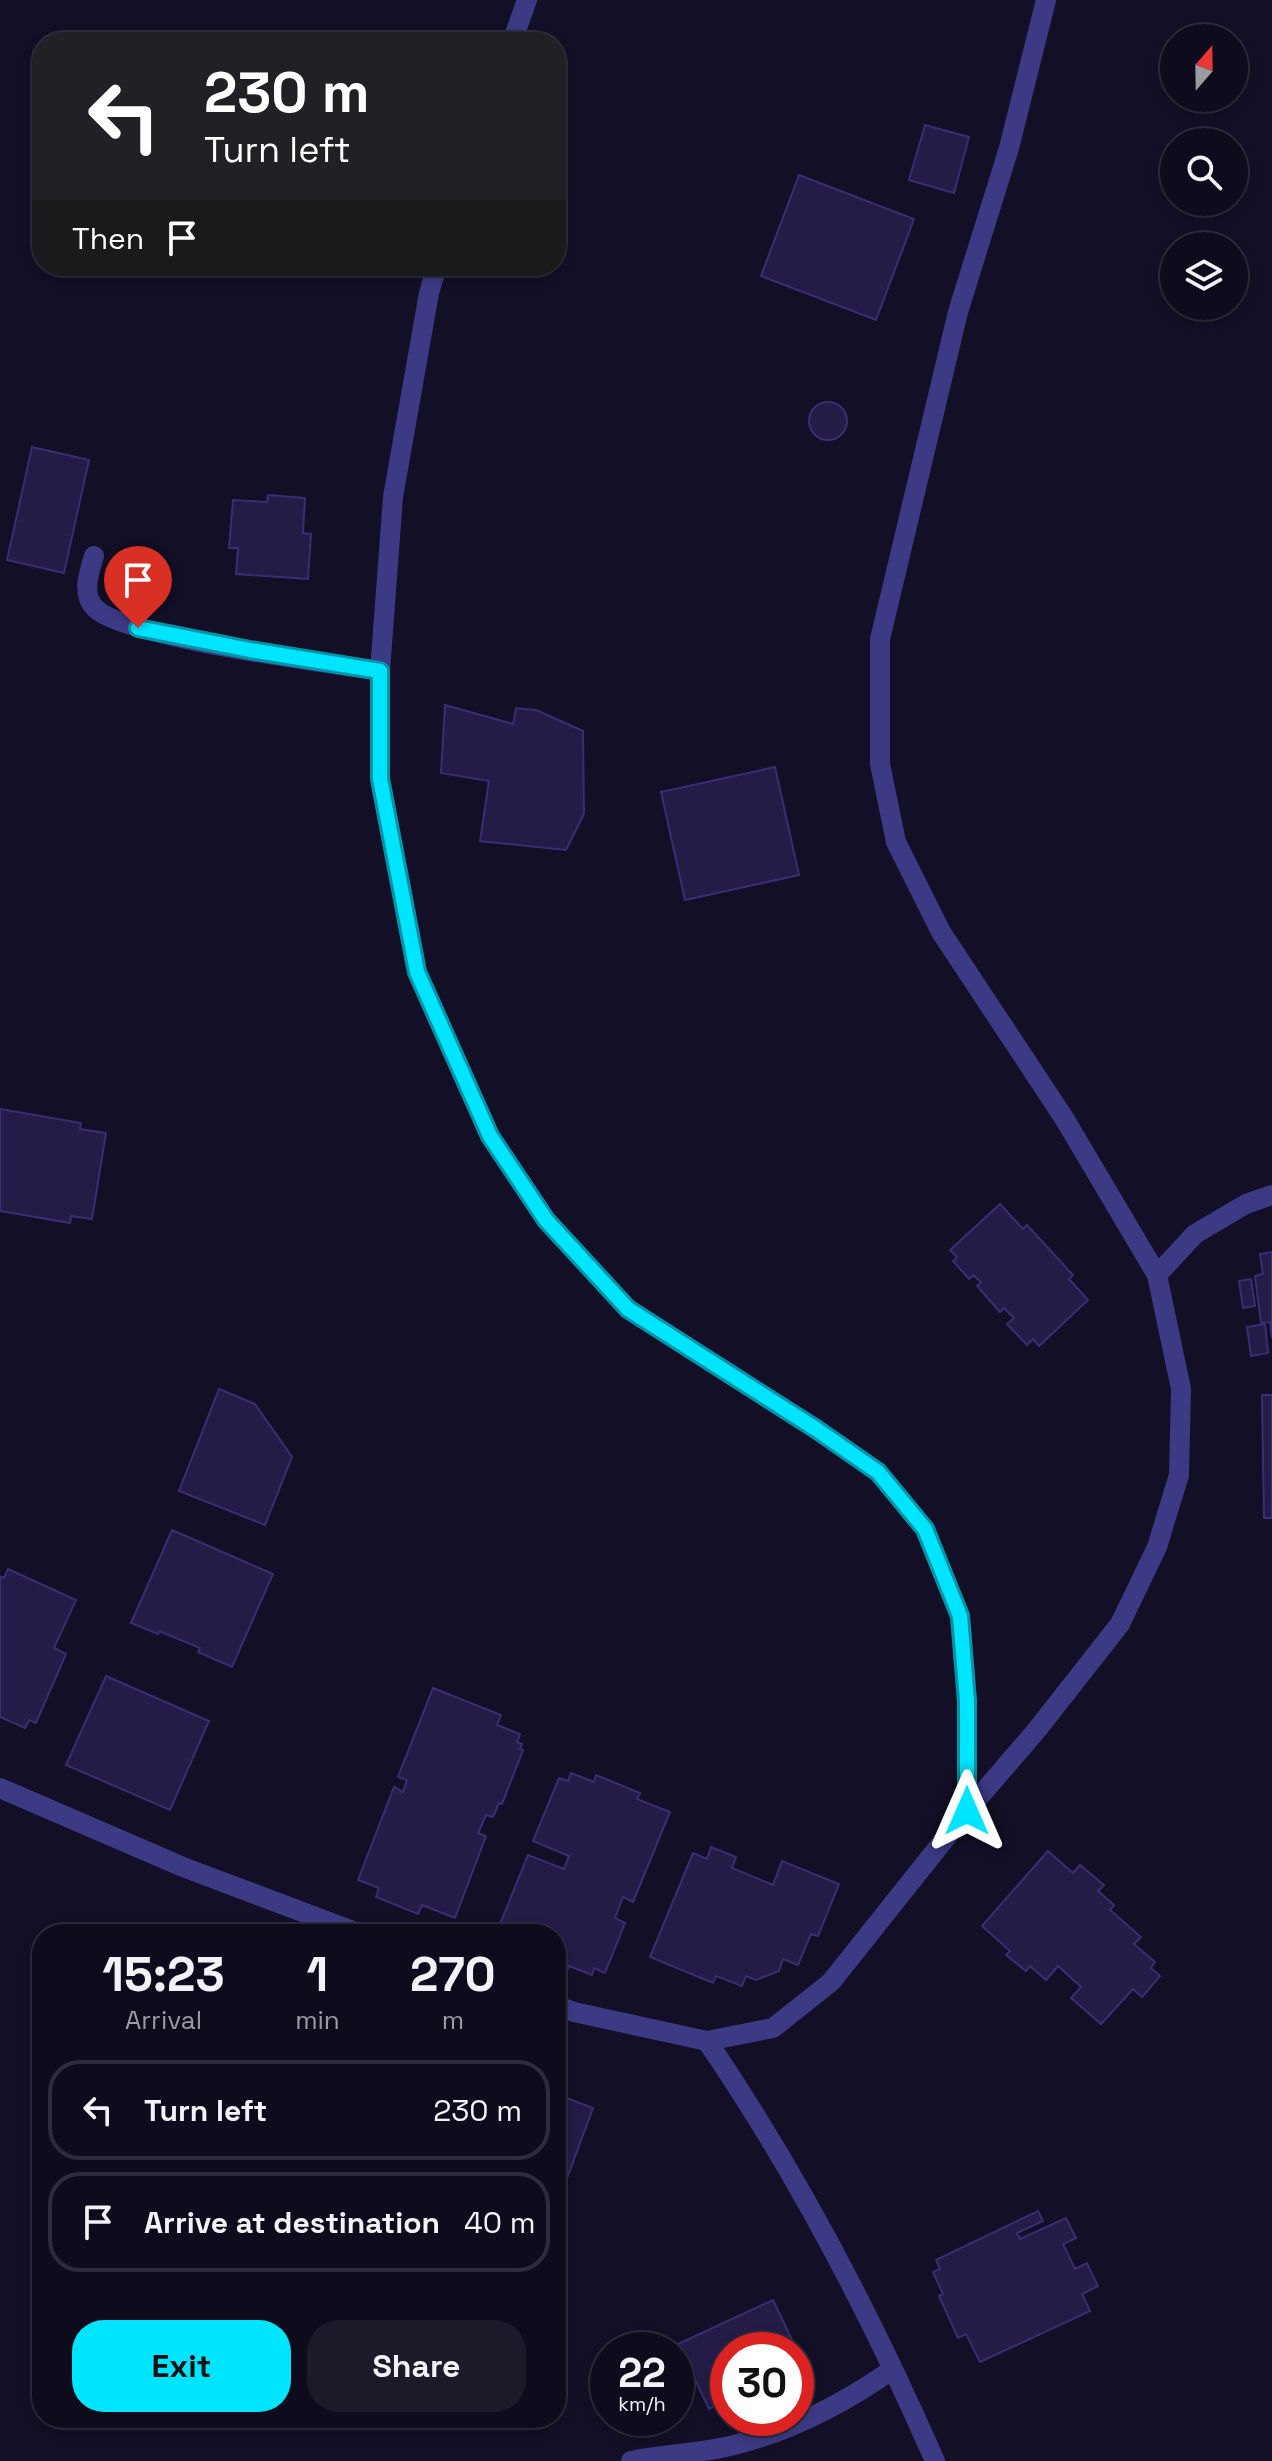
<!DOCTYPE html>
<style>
:root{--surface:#0e0b1c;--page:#1c1929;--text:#f1f3f6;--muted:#9b9ba3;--line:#2e2b3b;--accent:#00e5ff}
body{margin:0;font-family:"Space Grotesk",sans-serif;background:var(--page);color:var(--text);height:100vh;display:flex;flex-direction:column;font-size:30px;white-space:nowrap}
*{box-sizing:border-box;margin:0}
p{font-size:26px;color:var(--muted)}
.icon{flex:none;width:44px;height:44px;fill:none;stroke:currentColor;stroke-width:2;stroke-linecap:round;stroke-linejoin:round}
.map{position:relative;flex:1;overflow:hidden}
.drawer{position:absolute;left:32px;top:1924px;width:534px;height:504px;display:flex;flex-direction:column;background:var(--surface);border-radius:32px;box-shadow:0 4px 12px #0003,0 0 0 2px var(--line)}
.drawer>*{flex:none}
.guide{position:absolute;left:32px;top:32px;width:534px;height:244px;border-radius:32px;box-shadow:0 4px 12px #0003,0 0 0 2px var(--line);background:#202124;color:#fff;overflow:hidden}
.needle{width:52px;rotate:20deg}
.buttons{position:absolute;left:1160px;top:24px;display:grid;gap:16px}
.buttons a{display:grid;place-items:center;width:88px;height:88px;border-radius:50%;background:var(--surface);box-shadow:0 4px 12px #0003,0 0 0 2px var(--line);font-size:40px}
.speed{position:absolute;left:590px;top:2332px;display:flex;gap:16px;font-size:40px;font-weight:700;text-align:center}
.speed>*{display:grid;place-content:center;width:104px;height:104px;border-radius:50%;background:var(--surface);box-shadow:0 4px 12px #0003,0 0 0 2px var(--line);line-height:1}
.speed small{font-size:20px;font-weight:400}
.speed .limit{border:12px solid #d22;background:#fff;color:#111}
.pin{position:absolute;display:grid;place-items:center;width:68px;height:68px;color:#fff;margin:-82px -34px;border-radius:50% 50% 50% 0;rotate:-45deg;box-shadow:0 0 8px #0007}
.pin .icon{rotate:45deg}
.me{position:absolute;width:88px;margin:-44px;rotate:0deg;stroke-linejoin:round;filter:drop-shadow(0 0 6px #0008)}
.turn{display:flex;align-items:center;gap:28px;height:168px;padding:0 40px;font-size:36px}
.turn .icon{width:104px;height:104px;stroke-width:2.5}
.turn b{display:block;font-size:56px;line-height:68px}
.then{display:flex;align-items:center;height:76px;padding:0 40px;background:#0003;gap:16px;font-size:30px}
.eta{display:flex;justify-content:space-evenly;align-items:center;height:136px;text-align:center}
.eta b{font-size:48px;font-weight:600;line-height:56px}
.primary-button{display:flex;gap:16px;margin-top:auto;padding:16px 40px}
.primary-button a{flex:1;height:92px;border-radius:32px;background:var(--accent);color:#111;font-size:32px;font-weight:600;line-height:92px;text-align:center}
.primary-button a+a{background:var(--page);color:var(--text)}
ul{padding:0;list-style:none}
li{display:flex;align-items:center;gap:24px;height:100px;margin:0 16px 12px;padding:0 24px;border:4px solid var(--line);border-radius:32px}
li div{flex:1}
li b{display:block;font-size:30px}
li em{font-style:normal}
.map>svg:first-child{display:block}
</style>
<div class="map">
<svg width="1272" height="2461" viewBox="0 0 1272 2461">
<rect width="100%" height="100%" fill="#130f26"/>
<path fill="#241b47" stroke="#3b2d73" stroke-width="2" d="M 925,125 L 969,137 L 954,193 L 909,180 Z
M 799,175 L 914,219 L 876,320 L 761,276 Z
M809 421a19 19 0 1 1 38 0a19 19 0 1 1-38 0Z
M 32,447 L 89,460 L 64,573 L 7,560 Z
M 268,495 L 305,498 L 303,533 L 311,534 L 308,579 L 236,574 L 238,548 L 229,548 L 233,500 L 267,502 Z
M 445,705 L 513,724 L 516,708 L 536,710 L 583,731 L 584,814 L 566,850 L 480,841 L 489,781 L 441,773 Z
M 775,767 L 799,875 L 685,900 L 661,792 Z
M 0,1109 L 81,1123 L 80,1129 L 106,1133 L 92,1219 L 71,1216 L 70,1223 L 0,1211 Z
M 1000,1204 L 1023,1229 L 1027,1225 L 1073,1275 L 1069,1279 L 1088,1300 L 1039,1346 L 1033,1339 L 1027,1345 L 1007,1324 L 1014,1318 L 1004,1308 L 1000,1312 L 977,1286 L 981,1282 L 973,1275 L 969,1279 L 953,1261 L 957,1257 L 950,1250 Z
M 1272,1252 L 1272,1338 L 1270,1322 L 1261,1323 L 1255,1276 L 1263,1274 L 1260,1254 Z
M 1251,1279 L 1255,1306 L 1243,1308 L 1239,1281 Z
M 1265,1324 L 1268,1353 L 1251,1356 L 1247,1327 Z
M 219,1389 L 255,1404 L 292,1457 L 265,1525 L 179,1491 Z
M 1262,1395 L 1272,1395 L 1272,1518 L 1264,1518 Z
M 172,1530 L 273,1574 L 232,1667 L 198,1652 L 200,1648 L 159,1631 L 158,1634 L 131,1623 Z
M 8,1569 L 76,1600 L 54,1648 L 66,1654 L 36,1723 L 29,1720 L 25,1728 L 0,1717 L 0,1576 L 4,1578 Z
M 106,1676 L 209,1721 L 170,1810 L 66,1765 Z
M 433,1688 L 501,1715 L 497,1725 L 520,1734 L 517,1742 L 522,1744 L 520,1749 L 523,1750 L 502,1804 L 499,1803 L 493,1817 L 486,1815 L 478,1833 L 486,1836 L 455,1918 L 422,1905 L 418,1914 L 376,1897 L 379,1888 L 358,1880 L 394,1787 L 403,1792 L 407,1780 L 398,1777 Z
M 571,1773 L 594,1782 L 596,1775 L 640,1793 L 637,1799 L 670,1812 L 633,1902 L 623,1897 L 615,1918 L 625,1923 L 605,1973 L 594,1968 L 592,1975 L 569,1966 L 565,1976 L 556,1973 L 556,1934 L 496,1934 L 528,1855 L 564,1869 L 569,1856 L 533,1841 L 559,1778 L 568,1781 Z
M 711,1847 L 736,1857 L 732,1868 L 773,1885 L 782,1861 L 839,1884 L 818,1936 L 811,1934 L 798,1965 L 783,1959 L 779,1971 L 756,1980 L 746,1976 L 742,1986 L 716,1976 L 713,1983 L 650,1957 L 693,1853 L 707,1859 Z
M 1048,1851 L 1073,1873 L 1080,1865 L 1104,1885 L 1098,1891 L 1114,1905 L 1110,1910 L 1141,1937 L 1134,1944 L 1155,1962 L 1151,1968 L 1160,1976 L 1142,1997 L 1133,1989 L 1101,2024 L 1071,1998 L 1081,1987 L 1058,1966 L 1046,1980 L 1030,1966 L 1026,1971 L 1006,1955 L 1010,1951 L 982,1926 Z
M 556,2094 L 593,2108 L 559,2200 L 556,2199 Z
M 1038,2211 L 1043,2221 L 1017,2233 L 1020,2239 L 1066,2218 L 1076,2238 L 1063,2244 L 1075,2269 L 1087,2263 L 1098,2286 L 1082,2294 L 1090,2311 L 980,2362 L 966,2334 L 958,2338 L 939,2296 L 943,2294 L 933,2272 L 940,2269 L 936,2260 Z
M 773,2300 L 804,2365 L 796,2369 L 796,2350 L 728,2350 L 728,2400 L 709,2409 L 678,2344 Z"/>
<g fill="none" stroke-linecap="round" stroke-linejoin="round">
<path stroke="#3d3a85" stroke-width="20" d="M 512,42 L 527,0
M 437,266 L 429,293 L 393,497 L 380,671 L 380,779 L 417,972 L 490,1136 L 546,1220 L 628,1309 L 816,1429 L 878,1472 L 925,1529 L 960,1616 L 967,1701 L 967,1811
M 94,556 C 89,573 81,594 95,608 C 122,637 330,663 380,671
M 1157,1275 L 1195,1234 L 1246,1204 L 1272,1195
M 0,1788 L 183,1867 L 361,1934
M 556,2005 L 574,2012 L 707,2041 L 773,2028 L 831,1982 L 967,1811 L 1036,1731 L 1120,1624 L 1157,1547 L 1179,1475 L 1181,1389 L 1157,1275 L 1064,1118 L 941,932 L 896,842 L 880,764 L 880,639 L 958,312 L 1009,148 L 1046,0
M 707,2041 C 797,2173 871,2315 935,2461
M 631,2461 C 664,2454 697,2454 730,2446 C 790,2432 843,2404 893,2369"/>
</g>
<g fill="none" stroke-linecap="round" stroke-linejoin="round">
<defs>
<path id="route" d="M 138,628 L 250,650 L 380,671 L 380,779 L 417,972 L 490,1136 L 546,1220 L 628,1309 L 816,1429 L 878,1472 L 925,1529 L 960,1616 L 967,1701 L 967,1811"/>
</defs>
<use href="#route" stroke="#0095a6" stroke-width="20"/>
<use href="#route" stroke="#00e5ff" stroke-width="14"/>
</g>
</svg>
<div class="buttons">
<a><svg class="needle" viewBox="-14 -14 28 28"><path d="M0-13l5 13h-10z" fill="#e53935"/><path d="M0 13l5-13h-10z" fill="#9b9ba3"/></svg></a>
<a><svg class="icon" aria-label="search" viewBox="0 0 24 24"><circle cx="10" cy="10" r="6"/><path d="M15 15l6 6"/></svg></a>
<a><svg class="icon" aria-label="layers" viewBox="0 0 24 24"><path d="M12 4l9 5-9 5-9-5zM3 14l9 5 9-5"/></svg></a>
</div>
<div class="speed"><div>22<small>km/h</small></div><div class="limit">30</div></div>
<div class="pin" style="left:138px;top:628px;background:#d93025"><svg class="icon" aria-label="arrive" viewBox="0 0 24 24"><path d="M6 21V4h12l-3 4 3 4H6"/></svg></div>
<svg class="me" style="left:967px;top:1811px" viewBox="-20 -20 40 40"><path d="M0-17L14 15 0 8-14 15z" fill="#00e5ff" stroke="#fff" stroke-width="4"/></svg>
<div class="guide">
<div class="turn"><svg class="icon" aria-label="left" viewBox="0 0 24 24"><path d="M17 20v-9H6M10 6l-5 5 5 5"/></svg><div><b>230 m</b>Turn left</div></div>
<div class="then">Then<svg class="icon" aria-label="arrive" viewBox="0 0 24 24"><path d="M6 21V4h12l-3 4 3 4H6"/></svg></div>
</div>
<section class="drawer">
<div class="eta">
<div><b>15:23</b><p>Arrival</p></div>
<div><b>1</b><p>min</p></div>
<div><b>270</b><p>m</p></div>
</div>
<ul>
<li><svg class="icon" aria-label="left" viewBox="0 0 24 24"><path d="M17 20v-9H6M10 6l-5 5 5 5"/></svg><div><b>Turn left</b></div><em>230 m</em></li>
<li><svg class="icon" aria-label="arrive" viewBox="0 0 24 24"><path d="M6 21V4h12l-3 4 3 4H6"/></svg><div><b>Arrive at destination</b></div><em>40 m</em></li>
</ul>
<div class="primary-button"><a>Exit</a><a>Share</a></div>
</section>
</div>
